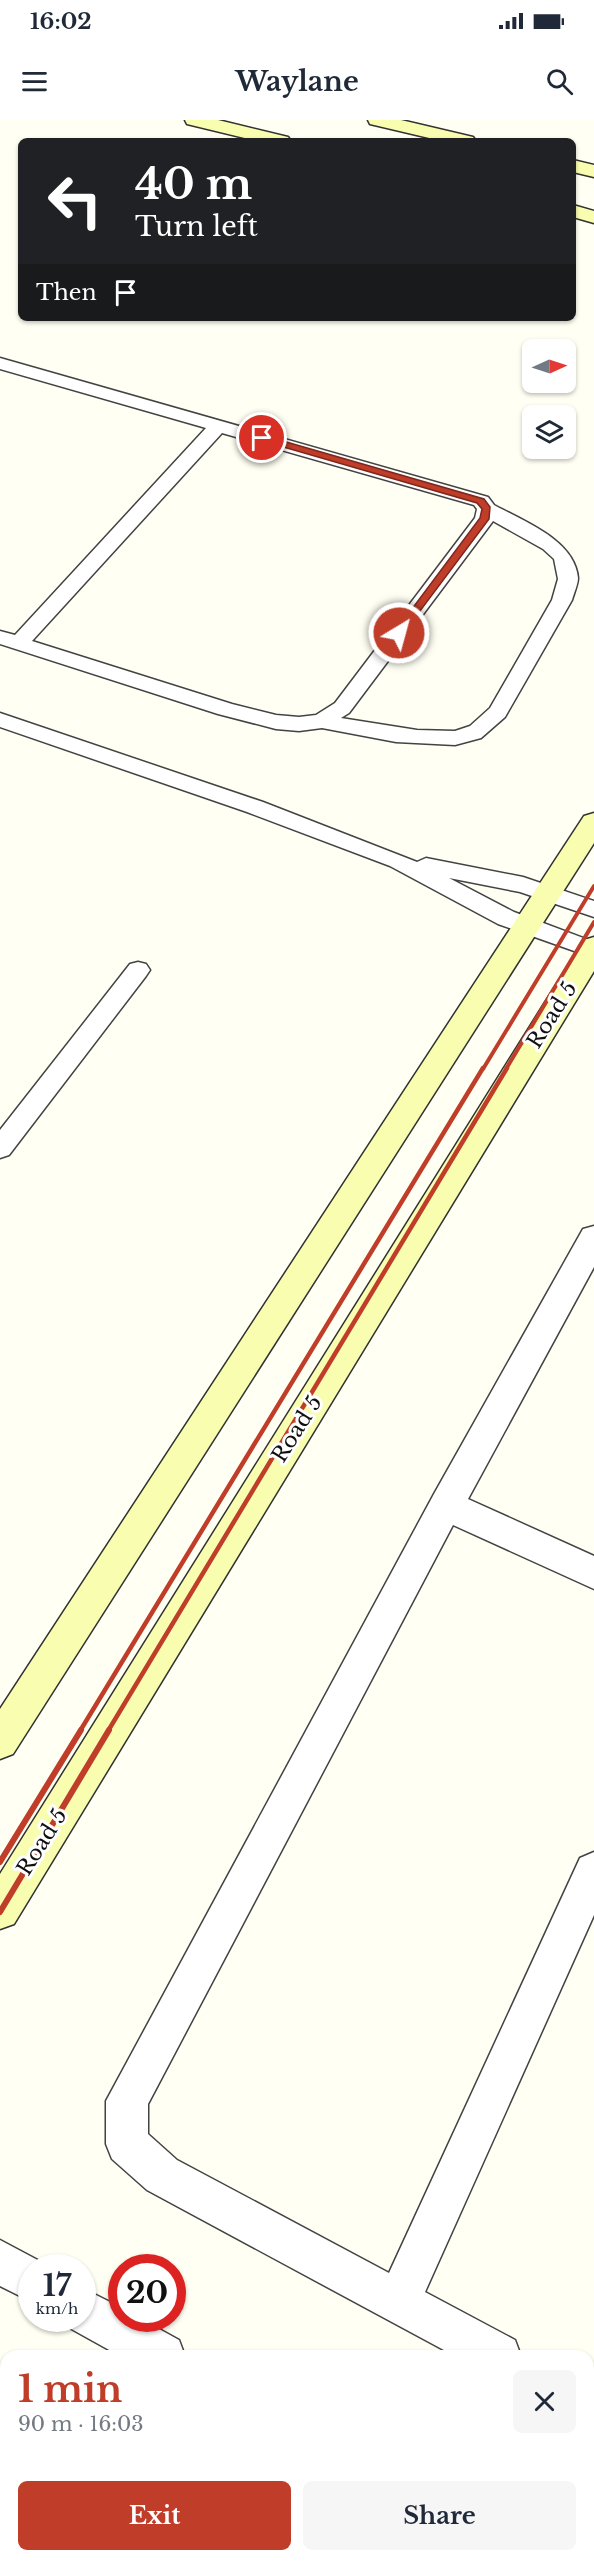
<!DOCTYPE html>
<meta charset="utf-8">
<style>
:root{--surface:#fff;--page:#f6f6f7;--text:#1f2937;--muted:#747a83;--accent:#bf3d29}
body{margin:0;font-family:"Libre Baskerville",serif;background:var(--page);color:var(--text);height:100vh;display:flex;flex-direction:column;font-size:22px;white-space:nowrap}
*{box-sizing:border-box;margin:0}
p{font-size:20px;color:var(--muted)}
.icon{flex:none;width:33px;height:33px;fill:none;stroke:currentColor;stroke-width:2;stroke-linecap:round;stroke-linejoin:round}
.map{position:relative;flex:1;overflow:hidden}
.panel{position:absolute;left:0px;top:2230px;width:594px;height:212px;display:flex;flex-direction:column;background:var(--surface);border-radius:18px 18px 0 0;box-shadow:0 2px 4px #0004}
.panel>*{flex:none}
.guide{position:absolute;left:18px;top:18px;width:558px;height:183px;border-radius:9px;box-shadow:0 2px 4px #0004;background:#202124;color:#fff;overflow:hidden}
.needle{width:39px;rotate:87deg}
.buttons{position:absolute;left:522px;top:219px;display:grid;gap:12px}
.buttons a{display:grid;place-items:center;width:54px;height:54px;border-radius:9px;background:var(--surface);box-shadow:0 2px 4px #0004;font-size:30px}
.speed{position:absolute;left:18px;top:2134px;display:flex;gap:12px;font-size:30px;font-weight:700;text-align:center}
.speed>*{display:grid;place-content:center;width:78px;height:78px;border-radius:50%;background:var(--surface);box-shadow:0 2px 4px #0004;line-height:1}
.speed small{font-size:15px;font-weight:400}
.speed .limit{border:9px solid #d22;background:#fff;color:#111}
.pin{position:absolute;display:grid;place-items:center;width:51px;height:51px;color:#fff;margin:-26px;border:3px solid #fff;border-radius:50%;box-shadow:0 2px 6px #0007}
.me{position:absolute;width:66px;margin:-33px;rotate:37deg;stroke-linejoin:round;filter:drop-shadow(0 0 4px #0008)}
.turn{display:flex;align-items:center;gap:21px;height:126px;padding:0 18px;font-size:27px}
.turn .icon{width:78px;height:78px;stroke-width:2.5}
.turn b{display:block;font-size:42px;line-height:51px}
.then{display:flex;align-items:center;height:57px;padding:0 18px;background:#0003;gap:12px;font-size:22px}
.round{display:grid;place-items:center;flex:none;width:63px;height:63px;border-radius:9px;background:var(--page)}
.overview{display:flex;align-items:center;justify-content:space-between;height:102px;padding:0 18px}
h1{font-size:36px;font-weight:700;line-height:45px;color:var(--accent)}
.cta{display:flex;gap:12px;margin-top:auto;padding:12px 18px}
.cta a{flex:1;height:69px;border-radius:9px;background:var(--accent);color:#fff;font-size:24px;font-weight:700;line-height:69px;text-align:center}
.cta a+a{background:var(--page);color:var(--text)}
.status{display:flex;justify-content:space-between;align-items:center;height:42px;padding:0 30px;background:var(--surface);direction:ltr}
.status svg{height:16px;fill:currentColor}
header{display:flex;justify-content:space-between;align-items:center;height:78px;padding:0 18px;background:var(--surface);font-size:27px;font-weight:700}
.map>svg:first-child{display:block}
</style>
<div class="status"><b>16:02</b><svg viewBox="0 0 49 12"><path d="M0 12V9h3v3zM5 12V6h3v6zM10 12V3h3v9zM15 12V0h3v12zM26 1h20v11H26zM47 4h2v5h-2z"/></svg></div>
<header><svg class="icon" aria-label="menu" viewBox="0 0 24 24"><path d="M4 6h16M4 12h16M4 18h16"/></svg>Waylane<svg class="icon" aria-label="search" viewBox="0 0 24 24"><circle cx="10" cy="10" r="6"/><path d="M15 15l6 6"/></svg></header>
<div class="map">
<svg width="594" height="2441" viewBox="0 0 594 2441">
<rect width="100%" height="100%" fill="#fffff3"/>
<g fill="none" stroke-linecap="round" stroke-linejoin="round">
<defs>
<path id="lane" d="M 0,238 L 488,377 L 494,385 C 523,401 575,420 578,458 C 578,464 574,473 572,480 L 505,597 L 481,618 L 455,625 L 396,622 L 322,608 L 299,611 L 276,609 L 218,594 L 0,524 L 0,511 L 15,515 L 206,308 L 0,249 ZM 222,313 L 474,385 L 477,389 L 475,398 L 335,583 L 316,595 L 299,597 L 276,595 L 232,584 L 32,521 ZM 493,401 L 543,429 L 554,439 L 558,459 L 552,480 L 490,588 L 470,606 L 455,611 L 417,610 L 341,598 L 349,593 Z
M 0,593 L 263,682 L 417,742 L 426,738 L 523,757 L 594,781 L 594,797 L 520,772 L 449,758 L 514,792 L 594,822 L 594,838 L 498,804 L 390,746 L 247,692 L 0,607 Z
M 138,842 L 146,844 L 150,850 L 146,856 L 9,1035 L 0,1038 L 0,1010 L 130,844 Z"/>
<path id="street" d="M 594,1106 L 594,1147 L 468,1379 L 594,1436 L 594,1469 L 453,1405 L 148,1984 L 148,2014 L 177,2040 L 389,2153 L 580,1738 L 594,1732 L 594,1795 L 425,2172 L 515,2220 L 521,2236 L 455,2236 L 147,2070 L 112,2039 L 106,2024 L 106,1981 L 434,1374 L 583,1109 Z
M 0,2120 L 47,2145 L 49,2148 L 32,2148 L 32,2182 L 0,2166 Z
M 82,2168 L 122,2188 L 122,2199 L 141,2199 L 179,2220 L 185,2236 L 120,2236 L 66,2206 L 64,2199 L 82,2199 Z
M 588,2261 L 594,2264 L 594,2311 L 588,2308 Z
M 0,2331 L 6,2333 L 6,2381 L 0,2379 Z
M 108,2436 L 160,2436 L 163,2441 L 110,2441 Z
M 483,2436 L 536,2436 L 539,2441 L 485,2441 Z"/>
<path id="secondary" d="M 185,0 L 218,0 L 288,17 L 291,21 L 257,21 L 187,4 Z
M 368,0 L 401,0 L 473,17 L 476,21 L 442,21 L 370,4 Z
M 573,40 L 594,45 L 594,57 L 573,52 Z
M 573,85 L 594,91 L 594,103 L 573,97 Z
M 594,693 L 594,723 L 13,1634 L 0,1639 L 0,1589 L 584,696 Z
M 594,817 L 594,851 L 14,1804 L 0,1809 L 0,1754 L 584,820 Z"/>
</defs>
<use href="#lane" stroke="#434343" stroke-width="3"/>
<use href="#street" stroke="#434343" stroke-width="3"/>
<use href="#secondary" stroke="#323232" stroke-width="3"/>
<use href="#lane" fill="#fff" fill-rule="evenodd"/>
<use href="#street" fill="#fff" fill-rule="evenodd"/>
<use href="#secondary" fill="#f8fdaf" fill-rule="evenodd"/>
<path stroke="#bf3d29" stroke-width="4" d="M 483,949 L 594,766
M 506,949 L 594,802"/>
<path stroke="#bf3d29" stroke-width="4.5" d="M 80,1611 L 483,948
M 108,1611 L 507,948"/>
<path stroke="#bf3d29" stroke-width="6" d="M 0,1742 L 81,1610
M 0,1792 L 109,1610"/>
</g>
<path fill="#bf3d29" stroke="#7c281b" stroke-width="1.5" d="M 262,315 L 484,379 L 490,387 L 489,399 L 402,515 L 394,513 L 480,398 L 482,389 L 477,383 L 259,320 L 259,316 Z"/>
<g text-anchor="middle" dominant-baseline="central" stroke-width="6" stroke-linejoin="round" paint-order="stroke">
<g font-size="21" fill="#101010" stroke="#fff">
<text transform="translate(552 895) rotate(-58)">Road 5</text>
<text transform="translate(297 1309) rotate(-58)">Road 5</text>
<text transform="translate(42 1722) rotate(-58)">Road 5</text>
</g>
</g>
</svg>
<div class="buttons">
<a><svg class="needle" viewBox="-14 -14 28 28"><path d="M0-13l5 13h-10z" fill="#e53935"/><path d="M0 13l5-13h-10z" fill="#747a83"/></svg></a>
<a><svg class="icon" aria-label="layers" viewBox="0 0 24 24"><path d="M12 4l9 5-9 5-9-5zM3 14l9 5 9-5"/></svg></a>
</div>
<div class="speed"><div>17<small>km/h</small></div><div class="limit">20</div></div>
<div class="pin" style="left:262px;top:318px;background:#d93025"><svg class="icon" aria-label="arrive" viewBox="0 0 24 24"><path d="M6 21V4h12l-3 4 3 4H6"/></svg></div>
<svg class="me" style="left:399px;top:513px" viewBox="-20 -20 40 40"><circle r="17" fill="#bf3d29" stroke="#fff" stroke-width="3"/><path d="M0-11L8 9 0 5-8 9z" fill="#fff"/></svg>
<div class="guide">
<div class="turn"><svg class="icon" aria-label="left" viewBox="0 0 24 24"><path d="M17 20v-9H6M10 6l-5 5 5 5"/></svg><div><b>40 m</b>Turn left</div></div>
<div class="then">Then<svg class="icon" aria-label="arrive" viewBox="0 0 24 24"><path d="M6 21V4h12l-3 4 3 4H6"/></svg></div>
</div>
<section class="panel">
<div class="overview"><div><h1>1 min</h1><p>90 m · 16:03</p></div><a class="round"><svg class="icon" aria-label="close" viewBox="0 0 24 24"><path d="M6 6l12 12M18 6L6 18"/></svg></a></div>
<div class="cta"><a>Exit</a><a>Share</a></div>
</section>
</div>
